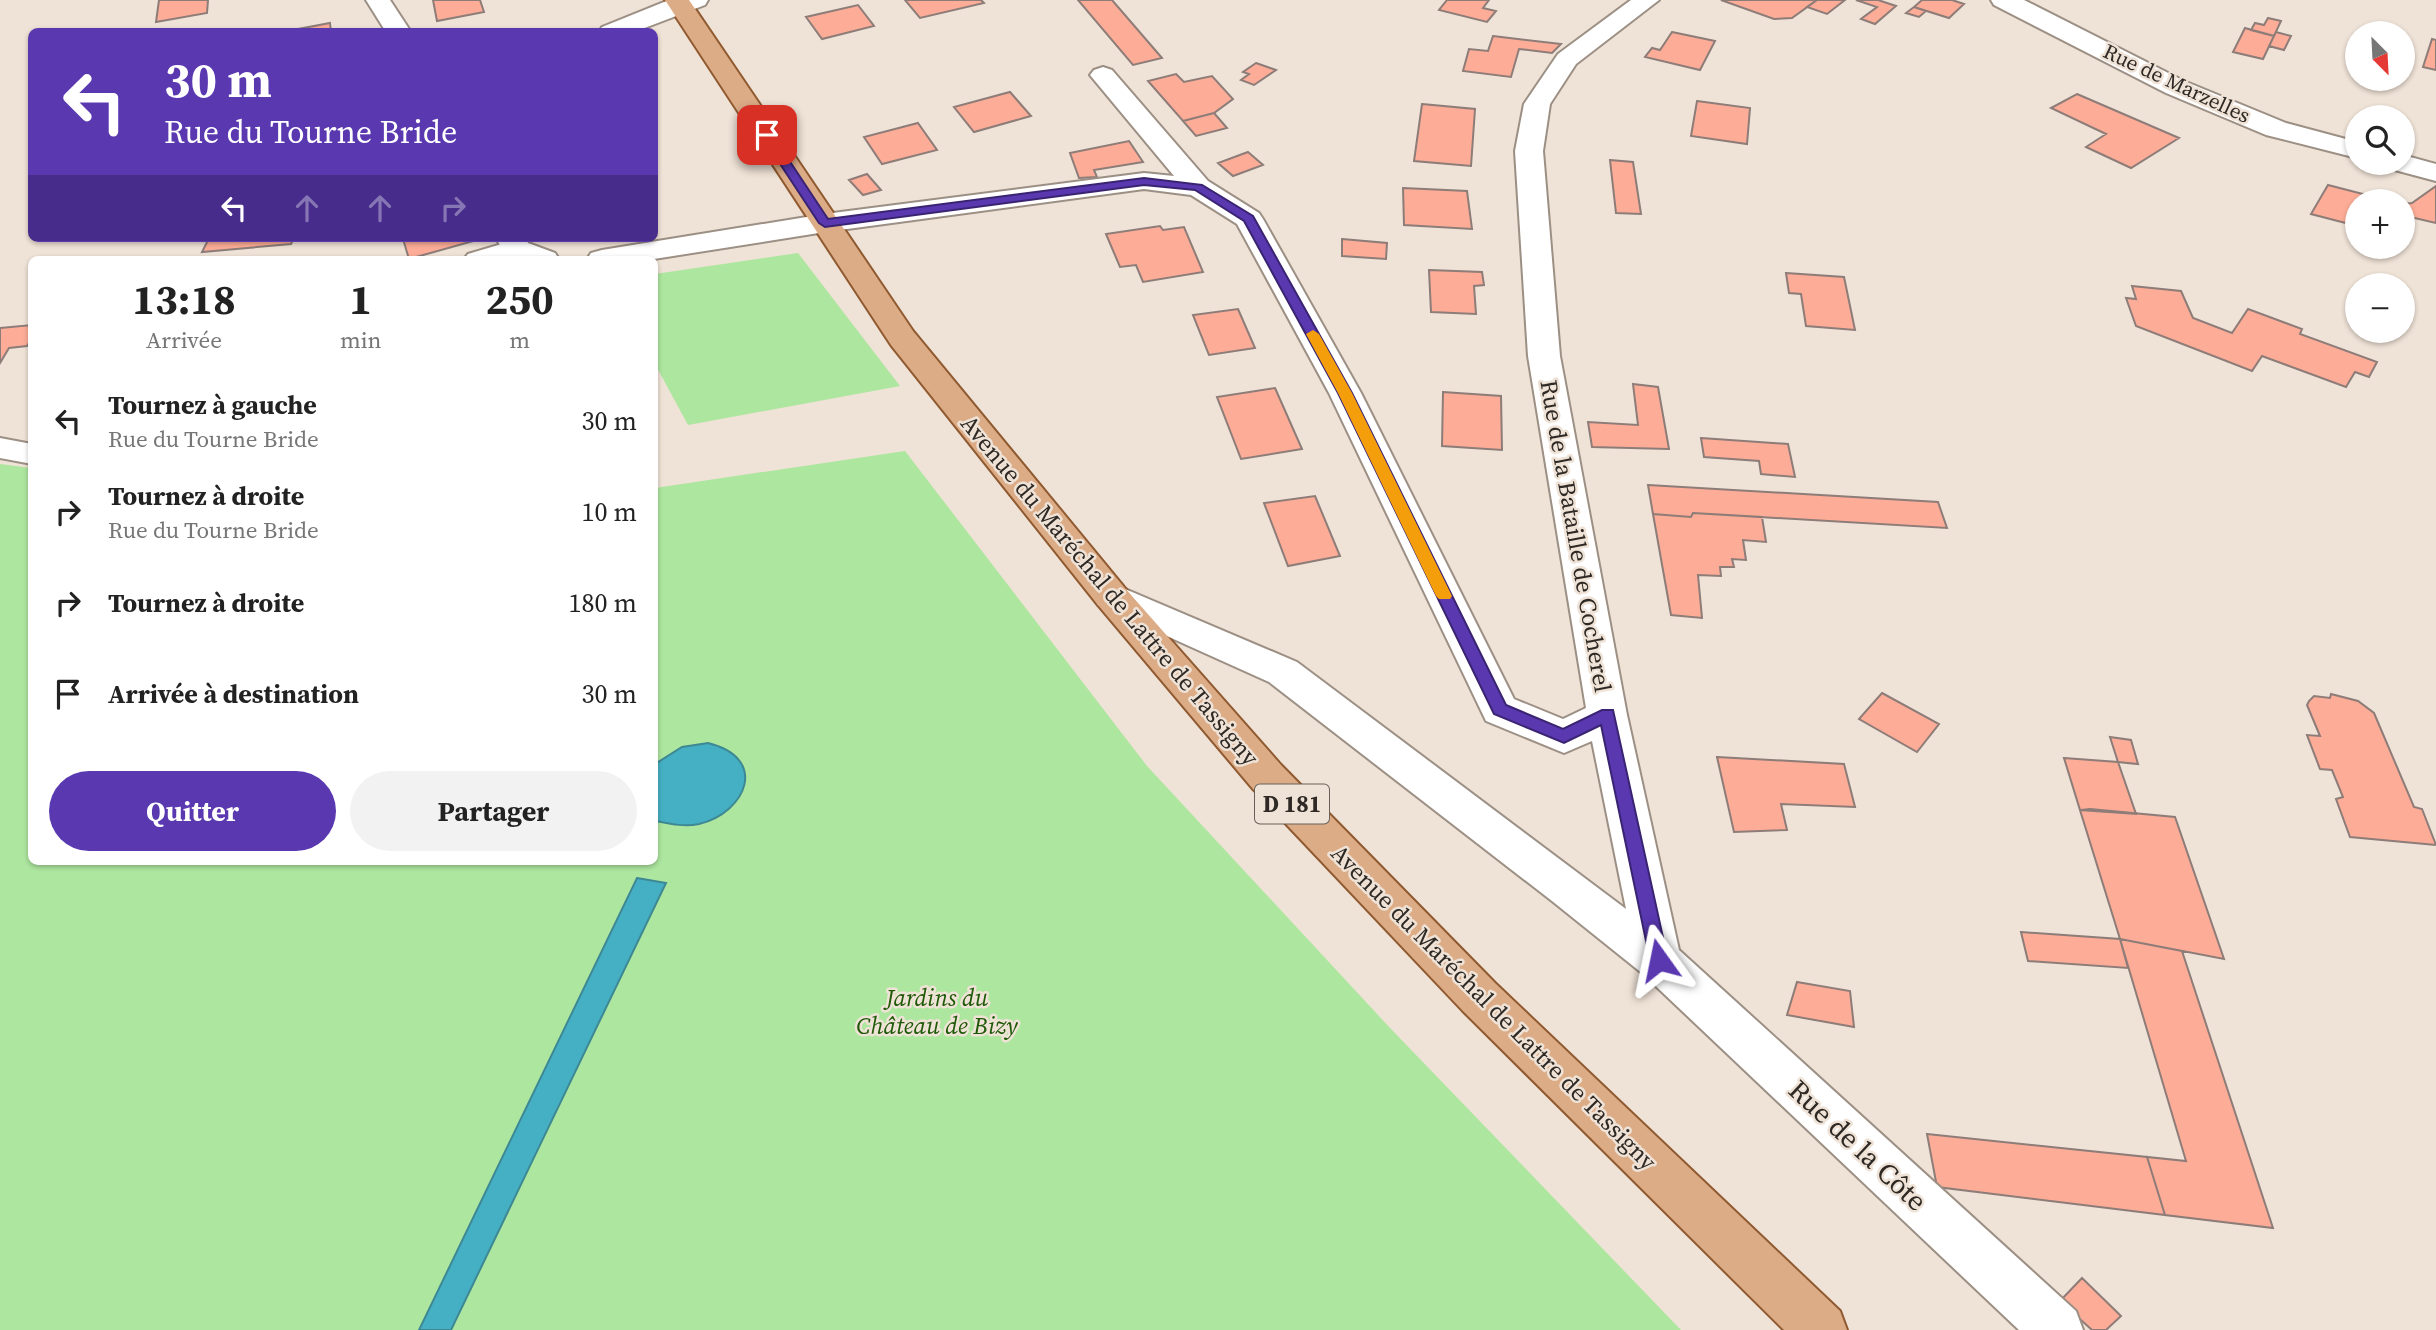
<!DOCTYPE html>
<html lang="fr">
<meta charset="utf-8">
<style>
:root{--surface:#fff;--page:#f2f2f2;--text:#222;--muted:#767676;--accent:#5938b0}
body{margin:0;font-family:"Source Serif 4",serif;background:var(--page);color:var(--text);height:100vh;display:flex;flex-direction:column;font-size:26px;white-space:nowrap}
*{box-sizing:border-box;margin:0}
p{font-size:23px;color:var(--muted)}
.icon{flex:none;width:38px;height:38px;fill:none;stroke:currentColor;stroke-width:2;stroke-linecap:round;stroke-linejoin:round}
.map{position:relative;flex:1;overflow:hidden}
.side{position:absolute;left:28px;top:256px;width:630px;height:609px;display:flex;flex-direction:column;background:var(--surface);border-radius:10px;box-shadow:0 2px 5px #0004}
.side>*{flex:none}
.guide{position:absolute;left:28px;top:28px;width:630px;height:214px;border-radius:10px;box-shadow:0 2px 5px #0004;background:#5938b0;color:#fff;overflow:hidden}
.needle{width:46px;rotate:156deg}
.buttons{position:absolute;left:2345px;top:21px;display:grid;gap:14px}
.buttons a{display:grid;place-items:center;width:70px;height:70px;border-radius:50%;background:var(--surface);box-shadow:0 2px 5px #0004;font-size:35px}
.pin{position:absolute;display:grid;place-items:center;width:60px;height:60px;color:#fff;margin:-30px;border-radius:14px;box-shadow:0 4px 10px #0006}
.me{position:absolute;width:77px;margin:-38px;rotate:348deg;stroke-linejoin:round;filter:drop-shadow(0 0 5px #0008)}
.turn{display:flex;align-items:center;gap:24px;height:147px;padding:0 21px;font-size:32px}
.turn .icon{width:91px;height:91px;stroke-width:2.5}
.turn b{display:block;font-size:49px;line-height:60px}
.lanes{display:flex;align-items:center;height:66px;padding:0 21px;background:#0003;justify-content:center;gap:35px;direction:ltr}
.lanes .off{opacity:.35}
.eta{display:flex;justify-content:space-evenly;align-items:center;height:119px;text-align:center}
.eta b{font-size:42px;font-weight:700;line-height:49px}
.cta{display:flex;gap:14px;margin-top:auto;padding:14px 21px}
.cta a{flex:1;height:80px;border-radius:42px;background:var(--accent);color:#fff;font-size:28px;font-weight:700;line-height:80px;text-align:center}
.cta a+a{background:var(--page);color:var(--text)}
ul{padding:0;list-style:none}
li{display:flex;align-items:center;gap:21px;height:91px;padding:0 21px}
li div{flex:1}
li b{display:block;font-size:26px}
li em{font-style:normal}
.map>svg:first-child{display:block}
</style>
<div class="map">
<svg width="2436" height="1330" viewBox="0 0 2436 1330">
<rect width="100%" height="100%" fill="#efe2d6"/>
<path fill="#ade69f" d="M 798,253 L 900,386 L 688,425 L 655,364 L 655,274 Z
M 905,451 L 1147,766 L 1391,1029 L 1681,1330 L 0,1330 L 0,464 L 31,468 L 32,861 L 654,861 L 655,488 Z"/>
<path fill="#45b0c4" stroke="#3e8894" stroke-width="2" d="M 708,743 C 769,758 747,812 699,824 C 684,827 671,824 656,821 L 655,764 L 682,747 Z
M 637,878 L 666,883 L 451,1330 L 419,1330 Z"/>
<path fill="#fdad97" stroke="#8d7c78" stroke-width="2" d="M 159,0 L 208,0 L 207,13 L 156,22 Z
M 433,0 L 480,0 L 484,12 L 437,21 Z
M 905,0 L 981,0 L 984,3 L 920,18 Z
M 1078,0 L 1112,0 L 1162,58 L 1133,65 Z
M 1447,0 L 1489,0 L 1483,8 L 1496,11 L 1487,22 L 1439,10 Z
M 1721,0 L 1817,0 L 1792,18 L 1774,19 Z
M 1817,0 L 1845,0 L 1827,14 L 1807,7 Z
M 1856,0 L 1878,0 L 1896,6 L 1875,24 L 1861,19 L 1877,7 Z
M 1922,0 L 1952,0 L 1964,4 L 1949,18 L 1914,7 Z
M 858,5 L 874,26 L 822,39 L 806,17 Z
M 1914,7 L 1926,11 L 1919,17 L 1906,13 Z
M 2268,18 L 2281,21 L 2274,36 L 2251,30 L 2255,23 L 2264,25 Z
M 330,23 L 331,32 L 282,32 Z
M 2245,28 L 2274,36 L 2263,59 L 2233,52 Z
M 1672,32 L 1715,41 L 1700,70 L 1645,57 L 1652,48 L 1660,50 Z
M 2276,32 L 2291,36 L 2284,50 L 2269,46 Z
M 1493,36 L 1561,44 L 1552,53 L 1519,49 L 1511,77 L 1463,71 L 1469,49 L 1488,51 Z
M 2432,39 L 2436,40 L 2436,70 L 2423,67 Z
M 1256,63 L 1276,70 L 1254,85 L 1241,80 L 1249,74 L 1243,72 Z
M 1176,74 L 1184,82 L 1212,76 L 1233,99 L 1214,113 L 1183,121 L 1148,81 Z
M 1010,92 L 1031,116 L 974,132 L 954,107 Z
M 2077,94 L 2179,138 L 2131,168 L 2086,147 L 2106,134 L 2051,108 Z
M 1697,101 L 1750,108 L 1747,144 L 1691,136 Z
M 1422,104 L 1475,109 L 1471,166 L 1414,161 Z
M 1214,113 L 1227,128 L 1196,136 L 1183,121 Z
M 918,123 L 937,150 L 882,164 L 864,137 Z
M 1129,141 L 1143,162 L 1094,170 L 1097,177 L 1079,178 L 1070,153 Z
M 1248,152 L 1263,165 L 1233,176 L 1218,163 Z
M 1610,160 L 1633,162 L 1641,214 L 1616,213 Z
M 867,174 L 881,190 L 863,195 L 849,180 Z
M 2328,185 L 2390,201 L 2357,201 L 2357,226 L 2311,214 Z
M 2436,186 L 2436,223 L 2406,216 L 2403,224 L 2403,204 L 2412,203 Z
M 1403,188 L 1467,191 L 1472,229 L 1404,225 Z
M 1160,226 L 1163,230 L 1184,227 L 1203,272 L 1143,282 L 1136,265 L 1120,267 L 1106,234 Z
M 209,238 L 294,238 L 291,244 L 202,252 Z
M 406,238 L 484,238 L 409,259 L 403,239 Z
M 1342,239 L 1387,243 L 1386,259 L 1342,256 Z
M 1429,270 L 1482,272 L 1484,285 L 1474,286 L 1476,314 L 1431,312 Z
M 1786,273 L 1844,277 L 1855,330 L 1806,326 L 1801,294 L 1789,293 Z
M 2132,286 L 2181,291 L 2193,318 L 2232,333 L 2248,309 L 2302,329 L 2300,334 L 2377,362 L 2369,377 L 2355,372 L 2346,387 L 2262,356 L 2252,371 L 2136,326 L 2126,298 L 2136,299 Z
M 1238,309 L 1255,348 L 1209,355 L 1193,315 Z
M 32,325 L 32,338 L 27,346 L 9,348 L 0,363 L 0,328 Z
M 1633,384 L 1658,387 L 1669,449 L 1592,447 L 1588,422 L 1638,425 Z
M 1275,388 L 1302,449 L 1241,459 L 1217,397 Z
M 1443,392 L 1501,396 L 1502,450 L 1442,446 Z
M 1701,438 L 1788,444 L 1795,477 L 1761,474 L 1759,461 L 1704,457 Z
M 1648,485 L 1938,502 L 1947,528 L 1693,513 L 1691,517 L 1653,514 Z
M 1315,496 L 1340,556 L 1288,566 L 1264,503 Z
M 1693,513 L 1762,517 L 1766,542 L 1743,540 L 1746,560 L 1732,559 L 1734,567 L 1720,567 L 1721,576 L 1698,575 L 1702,618 L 1671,615 L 1653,514 L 1691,517 Z
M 1882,693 L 1939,724 L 1917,752 L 1859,719 Z
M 2331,694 L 2358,701 L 2374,713 L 2414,807 L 2422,809 L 2436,845 L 2350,837 L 2336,799 L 2343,797 L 2332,770 L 2320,769 L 2307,735 L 2320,736 L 2307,705 L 2309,701 L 2314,696 L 2330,698 Z
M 2110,737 L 2131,740 L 2138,764 L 2118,762 Z
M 1717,757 L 1844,764 L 1855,807 L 1781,804 L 1787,830 L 1734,832 Z
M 2064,758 L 2118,762 L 2136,814 L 2080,810 Z
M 2090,809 L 2175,817 L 2224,959 L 2120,939 L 2080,810 Z
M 2021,932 L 2120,939 L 2128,968 L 2028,961 Z
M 2120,939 L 2182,951 L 2273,1228 L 2165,1215 L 2147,1157 L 2186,1161 Z
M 1797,982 L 1850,991 L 1854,1027 L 1787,1015 Z
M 1927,1134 L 2147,1157 L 2165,1215 L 1937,1187 Z
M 2082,1278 L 2121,1316 L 2106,1330 L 2092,1330 L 2060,1301 Z"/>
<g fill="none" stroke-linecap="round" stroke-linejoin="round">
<defs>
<path id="service" d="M 515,240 L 524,243 L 528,248 C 516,265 482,259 464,259 L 468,254 Z
M 0,438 L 32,444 L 32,464 L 0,458 Z"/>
<path id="minor" d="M 366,0 L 390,0 L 411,32 L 386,32 Z
M 669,0 L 708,0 L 705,5 L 634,32 L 599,32 L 602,27 Z
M 1631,0 L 1659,0 L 1576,64 L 1550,104 L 1543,151 L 1560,356 L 1627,715 L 1679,950 L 2076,1311 L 2083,1330 L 2019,1330 L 1643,974 L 1552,901 L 1269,682 L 1098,605 L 1092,596 L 1098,587 L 1111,583 L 1297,662 L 1626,909 L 1592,741 L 1564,753 L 1486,721 L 1329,393 L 1237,224 L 1191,195 L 1144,189 L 825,232 L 654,259 L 587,259 L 591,253 L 602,250 L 825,214 L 1144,173 L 1174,176 L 1090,75 L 1094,70 L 1103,67 L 1112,70 L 1208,181 L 1259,213 L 1263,219 L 1361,393 L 1514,699 L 1563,719 L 1586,708 L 1528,356 L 1515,151 L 1524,104 L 1558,54 Z
M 1991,0 L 2024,0 L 2184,81 L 2286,123 L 2357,142 L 2357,158 L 2266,135 L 2166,93 L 1994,5 Z
M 2403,155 L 2436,164 L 2436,181 L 2391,169 L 2387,163 L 2403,163 Z
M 496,238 L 526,238 L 528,243 L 555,253 L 559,259 L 517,259 L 505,254 Z"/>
<path id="primary" d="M 665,0 L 689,0 L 913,331 L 1124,587 L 1281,765 L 1495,983 L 1840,1311 L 1847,1330 L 1784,1330 L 1463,1011 L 1253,789 L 1098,605 L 891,345 Z"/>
</defs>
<use href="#service" stroke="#9c8f84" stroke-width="4"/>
<use href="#minor" stroke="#9c8f84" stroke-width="4"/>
<use href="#primary" stroke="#905a30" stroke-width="4"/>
<use href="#service" fill="#fff" fill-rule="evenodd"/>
<use href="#minor" fill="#fff" fill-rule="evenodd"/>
<use href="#primary" fill="#dcac87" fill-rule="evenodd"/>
</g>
<path fill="#5938b0" stroke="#3a2472" stroke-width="2" d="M 763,133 L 771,133 L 828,219 L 1144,178 L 1202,185 L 1253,216 L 1352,393 L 1506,705 L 1563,729 L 1602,710 L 1613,710 L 1668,960 L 1665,966 L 1659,968 L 1652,966 L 1650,960 L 1601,725 L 1564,743 L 1494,714 L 1338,393 L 1244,221 L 1195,190 L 1144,185 L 825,227 L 819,223 L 761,135 Z"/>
<path fill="#f59e0b" d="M 1313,330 L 1319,334 L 1352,393 L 1452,596 L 1450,599 L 1439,599 L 1436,596 L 1338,393 L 1306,334 Z"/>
<g text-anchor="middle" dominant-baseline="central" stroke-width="5" stroke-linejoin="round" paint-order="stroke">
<g font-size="21" fill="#2e2924" stroke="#efe2d6">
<text transform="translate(2177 83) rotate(25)">Rue de Marzelles</text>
</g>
<rect fill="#efe2d6" stroke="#686059" stroke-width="2" x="1255" y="784.5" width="74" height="39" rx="5"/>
<g font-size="23" font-weight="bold" fill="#2e2924">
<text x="1292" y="804">D 181</text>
</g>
<g font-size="24" fill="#2e2924" stroke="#efe2d6">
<text transform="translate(1576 536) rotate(80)">Rue de la Bataille de Cocherel</text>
<text transform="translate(1110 590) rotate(50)">Avenue du Maréchal de Lattre de Tassigny</text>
<text transform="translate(1494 1007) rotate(45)">Avenue du Maréchal de Lattre de Tassigny</text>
</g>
<g font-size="24" font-style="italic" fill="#1d5907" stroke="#efe2d6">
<text x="937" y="997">Jardins du<tspan x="937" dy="28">Château de Bizy</tspan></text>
</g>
<g font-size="28" fill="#2e2924" stroke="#efe2d6">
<text transform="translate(1858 1145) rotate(43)">Rue de la Côte</text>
</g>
</g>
</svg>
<div class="buttons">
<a><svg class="needle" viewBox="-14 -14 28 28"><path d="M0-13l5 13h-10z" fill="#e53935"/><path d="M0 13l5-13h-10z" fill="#767676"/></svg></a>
<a><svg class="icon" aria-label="search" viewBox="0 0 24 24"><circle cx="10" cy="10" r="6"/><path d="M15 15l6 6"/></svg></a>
<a>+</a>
<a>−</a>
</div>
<div class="pin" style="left:767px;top:135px;background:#d93025"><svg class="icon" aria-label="arrive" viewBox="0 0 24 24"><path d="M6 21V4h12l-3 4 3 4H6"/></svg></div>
<svg class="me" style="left:1659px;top:960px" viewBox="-20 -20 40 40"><path d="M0-17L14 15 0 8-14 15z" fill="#5938b0" stroke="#fff" stroke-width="4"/></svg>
<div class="guide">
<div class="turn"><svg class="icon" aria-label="left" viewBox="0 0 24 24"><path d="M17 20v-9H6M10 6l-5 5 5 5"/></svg><div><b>30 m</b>Rue du Tourne Bride</div></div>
<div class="lanes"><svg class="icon" aria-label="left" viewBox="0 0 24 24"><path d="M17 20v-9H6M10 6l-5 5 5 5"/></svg><svg class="icon off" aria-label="ahead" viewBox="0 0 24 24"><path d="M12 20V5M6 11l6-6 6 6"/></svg><svg class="icon off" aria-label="ahead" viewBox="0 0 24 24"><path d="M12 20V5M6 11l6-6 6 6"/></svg><svg class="icon off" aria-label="right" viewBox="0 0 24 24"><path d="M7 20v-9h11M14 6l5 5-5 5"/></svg></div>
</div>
<section class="side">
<div class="eta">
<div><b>13:18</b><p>Arrivée</p></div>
<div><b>1</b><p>min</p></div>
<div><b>250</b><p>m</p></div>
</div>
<ul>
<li><svg class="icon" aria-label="left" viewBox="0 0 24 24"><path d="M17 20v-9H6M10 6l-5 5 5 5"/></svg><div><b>Tournez à gauche</b><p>Rue du Tourne Bride</p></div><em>30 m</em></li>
<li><svg class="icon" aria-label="right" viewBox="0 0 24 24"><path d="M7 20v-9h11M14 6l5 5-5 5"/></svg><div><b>Tournez à droite</b><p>Rue du Tourne Bride</p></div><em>10 m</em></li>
<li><svg class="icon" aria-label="right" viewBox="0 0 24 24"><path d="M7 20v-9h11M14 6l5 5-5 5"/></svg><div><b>Tournez à droite</b></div><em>180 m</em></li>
<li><svg class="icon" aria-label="arrive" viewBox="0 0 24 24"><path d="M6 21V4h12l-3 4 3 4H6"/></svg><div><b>Arrivée à destination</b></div><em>30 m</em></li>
</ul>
<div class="cta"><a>Quitter</a><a>Partager</a></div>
</section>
</div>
